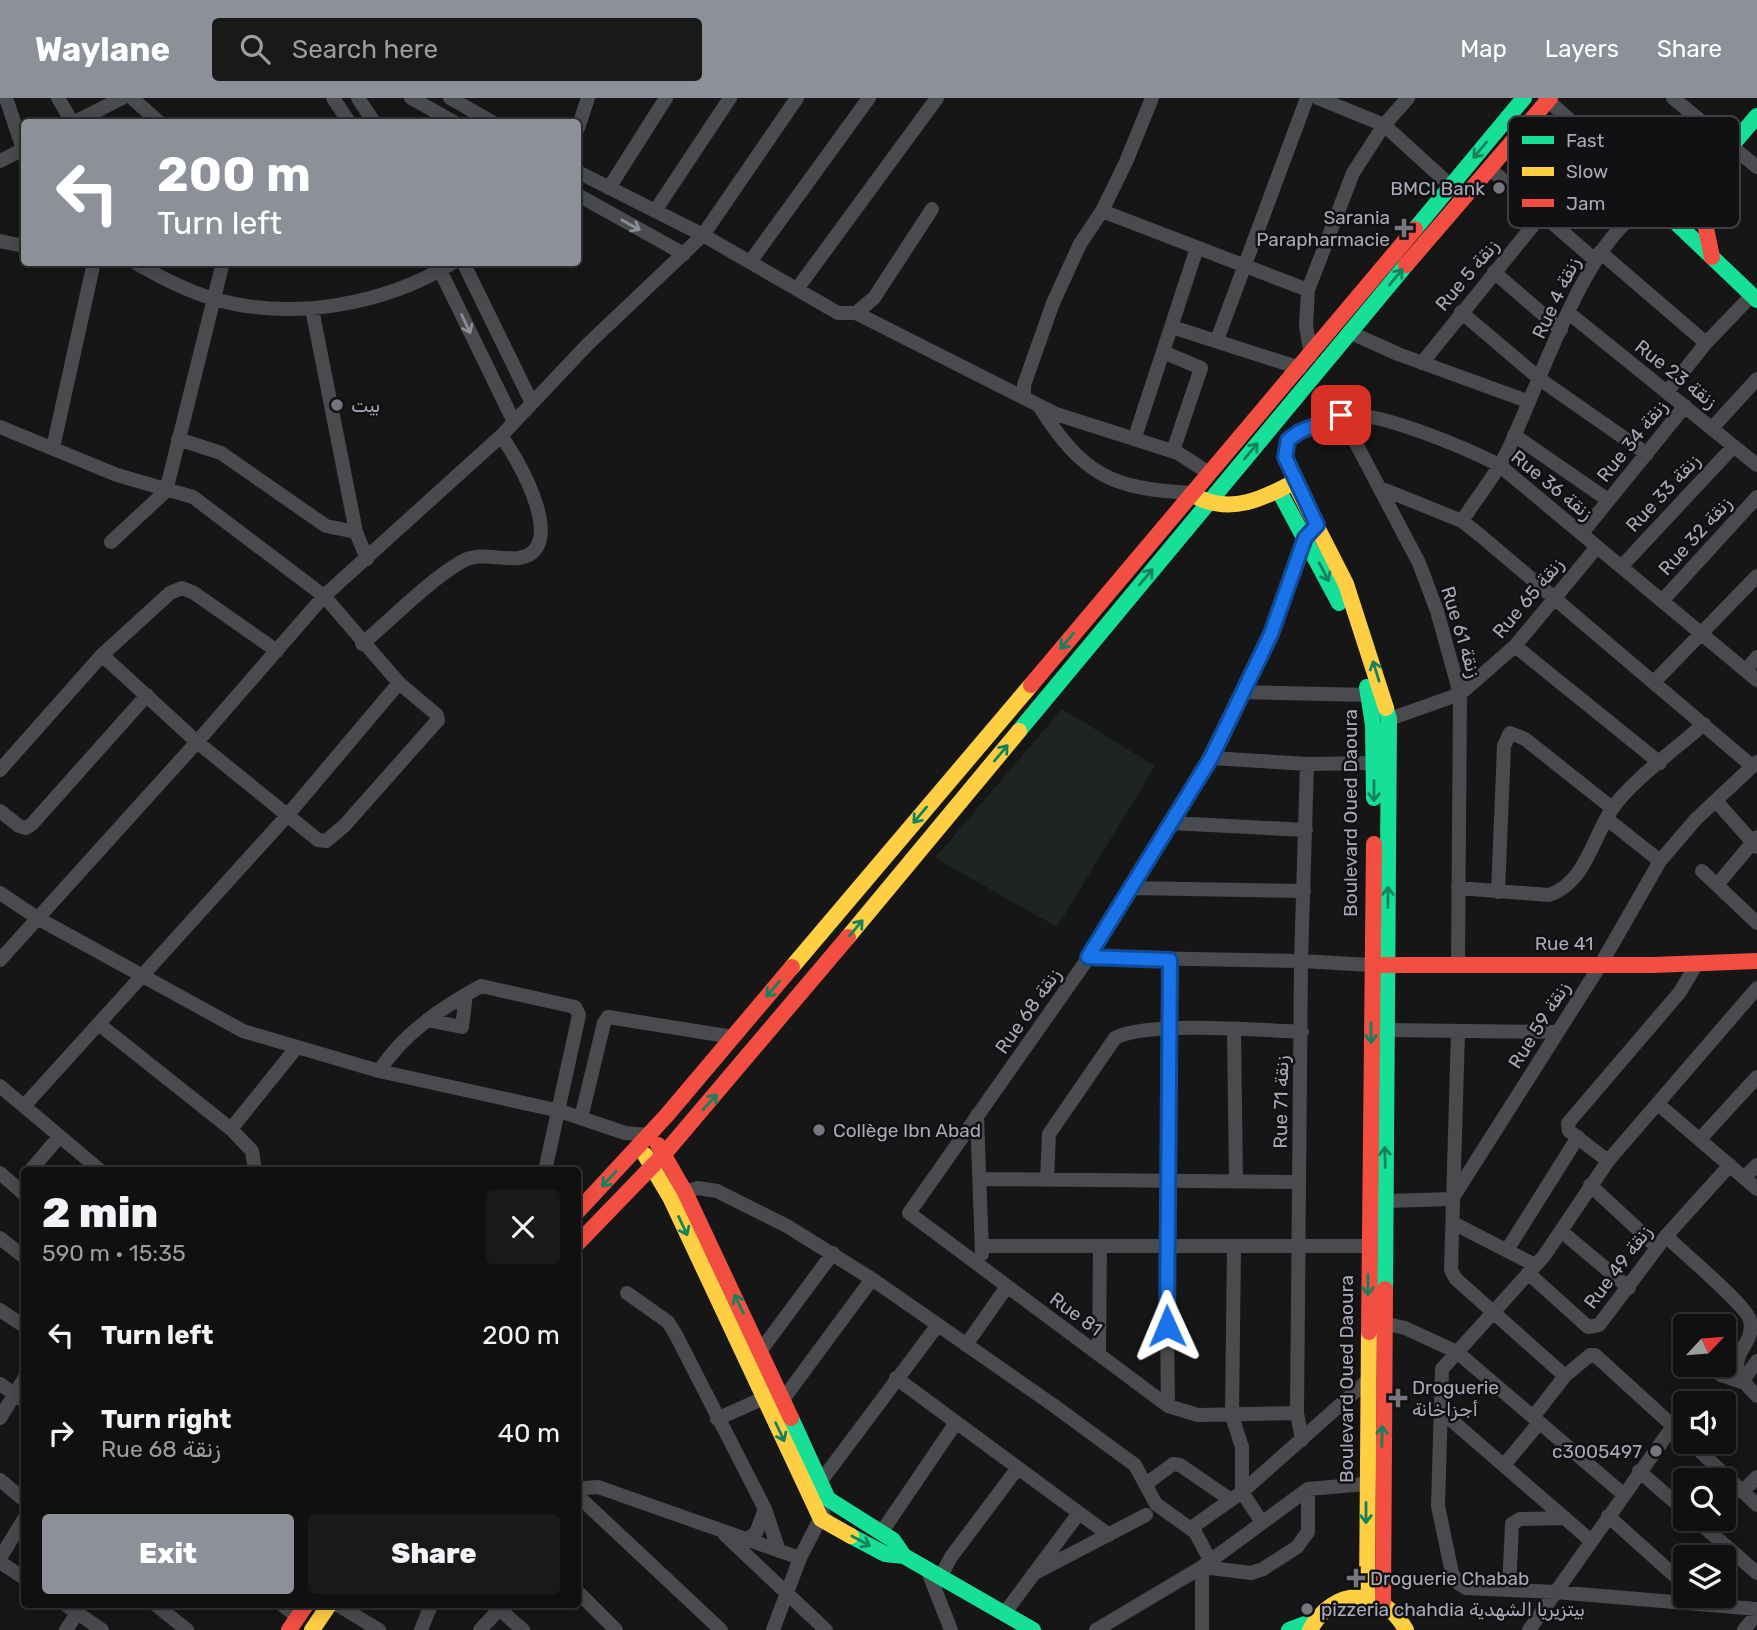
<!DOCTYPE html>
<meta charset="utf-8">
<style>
:root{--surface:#101010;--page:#191919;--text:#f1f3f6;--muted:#9c9d9f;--line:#303030;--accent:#8c9099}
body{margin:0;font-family:Rubik,"Noto Sans Arabic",sans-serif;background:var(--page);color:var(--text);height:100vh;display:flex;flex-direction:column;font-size:26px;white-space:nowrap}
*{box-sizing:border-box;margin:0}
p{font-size:23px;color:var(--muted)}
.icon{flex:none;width:38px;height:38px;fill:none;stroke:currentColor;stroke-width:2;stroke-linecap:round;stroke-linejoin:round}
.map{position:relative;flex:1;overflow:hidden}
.drawer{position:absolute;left:21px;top:1069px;width:560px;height:441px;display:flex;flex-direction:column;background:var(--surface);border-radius:7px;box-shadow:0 4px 18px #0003,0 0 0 2px var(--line)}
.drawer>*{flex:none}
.top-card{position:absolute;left:21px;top:21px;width:560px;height:147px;border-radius:7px;box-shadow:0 4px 18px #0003,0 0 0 2px var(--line);background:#8c9099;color:#fff;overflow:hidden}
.needle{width:46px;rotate:64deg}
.controls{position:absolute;left:1673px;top:1216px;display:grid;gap:14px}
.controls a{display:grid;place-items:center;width:63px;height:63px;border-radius:7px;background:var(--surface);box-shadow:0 4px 18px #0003,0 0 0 2px var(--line);font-size:35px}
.pin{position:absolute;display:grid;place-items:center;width:60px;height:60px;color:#fff;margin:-30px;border-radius:14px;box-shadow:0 4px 10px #0006}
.me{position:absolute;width:77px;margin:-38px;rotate:359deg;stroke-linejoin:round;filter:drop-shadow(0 0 5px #0008)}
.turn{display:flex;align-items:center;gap:24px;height:147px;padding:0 21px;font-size:32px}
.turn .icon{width:91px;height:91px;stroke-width:2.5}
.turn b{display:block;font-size:49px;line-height:60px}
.round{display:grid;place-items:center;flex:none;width:74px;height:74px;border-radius:7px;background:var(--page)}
.overview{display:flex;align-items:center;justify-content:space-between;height:119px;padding:0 21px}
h1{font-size:42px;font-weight:800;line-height:52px}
.action{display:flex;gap:14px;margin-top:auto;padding:14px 21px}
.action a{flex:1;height:80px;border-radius:7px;background:var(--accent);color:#fff;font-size:28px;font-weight:800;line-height:80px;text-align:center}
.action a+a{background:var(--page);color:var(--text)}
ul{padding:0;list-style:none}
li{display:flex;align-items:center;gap:21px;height:98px;padding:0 21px}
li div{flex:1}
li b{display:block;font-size:26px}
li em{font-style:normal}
header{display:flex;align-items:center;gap:42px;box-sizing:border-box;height:98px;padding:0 35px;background:var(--accent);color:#fff}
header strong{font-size:33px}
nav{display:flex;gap:38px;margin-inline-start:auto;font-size:24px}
.search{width:490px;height:63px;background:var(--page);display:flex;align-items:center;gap:18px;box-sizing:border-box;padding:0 24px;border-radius:7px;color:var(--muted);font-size:26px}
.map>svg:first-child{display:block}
</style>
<header>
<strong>Waylane</strong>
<div class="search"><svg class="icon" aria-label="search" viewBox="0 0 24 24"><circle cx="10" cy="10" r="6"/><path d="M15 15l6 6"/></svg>Search here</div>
<nav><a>Map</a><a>Layers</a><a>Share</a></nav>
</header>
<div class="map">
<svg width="1757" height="1532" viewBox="0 0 1757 1532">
<rect width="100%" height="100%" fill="#161616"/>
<path fill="#1e2520" d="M 1062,611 L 1155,668 L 1057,829 L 935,760 Z"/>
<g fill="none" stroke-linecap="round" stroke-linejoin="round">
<path stroke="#4a4b4f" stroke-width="14" d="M 6,0 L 24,54
M 58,0 L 72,24
M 132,0 L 159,24
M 333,0 L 349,24
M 358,0 L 374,24
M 411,0 L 454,24
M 450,0 L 492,24
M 1318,0 L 1384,27 L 1451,88
M 1545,0 L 1641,85
M 1673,0 L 1757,69
M 75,24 L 122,0
M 578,30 L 588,0
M 0,63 L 24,51
M 1489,70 L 1595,162
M 578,74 L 703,137 L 838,215 L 856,215 L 874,200 L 932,111
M 609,90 L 666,0
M 578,97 L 684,156
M 655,113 L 730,0
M 1102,113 L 1308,192
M 0,143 L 24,148
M 1600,154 L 1706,245
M 134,164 C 158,178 185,192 211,200 C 290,224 385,207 454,164
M 463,164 L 531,303
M 750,164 L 869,0
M 437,166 L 513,322
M 1494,174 L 1561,232
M 797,191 L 937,0
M 312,211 L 356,434 L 367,461
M 1461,214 L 1541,282 L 1647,356
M 856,215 L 1056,316 L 1178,355 L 1209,375
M 1570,216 L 1757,367
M 1172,229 L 1300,270
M 1349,234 L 1398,256 L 1527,303
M 1217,242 L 1307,0
M 1163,254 L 1201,270 L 1173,353
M 1311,257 L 1306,228 L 1308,192 L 1353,75 L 1384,27 L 1408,0
M 1422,265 L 1543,115
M 1667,294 L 1706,245 L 1752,197
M 1024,298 L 1024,287 L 1053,205 L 1080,146 L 1102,113 L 1126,64 L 1152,0
M 1039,308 C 1083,377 1111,391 1192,395
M 1341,317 L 1419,465 L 1437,513 L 1460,596 L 1458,867
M 0,329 L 117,377 L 193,399 L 324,498 L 399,585 L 437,617 L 438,622 L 344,728 L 326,743 L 318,742 L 197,644 L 102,557
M 1713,329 L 1757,281
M 1514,337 L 1608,402
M 501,338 L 588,246 L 703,137 L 797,0
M 1135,339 L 1197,150
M 178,341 L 221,355 L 326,428 L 356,434
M 53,350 L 94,164
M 1294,384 L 1285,359 L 1288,342 C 1302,331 1324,321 1341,317 C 1375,311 1468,351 1499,367 L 1757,582
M 1380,390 L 1462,423 L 1481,438 L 1752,668
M 1462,423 C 1476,401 1494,379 1506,356 C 1537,293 1581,154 1636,116 L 1644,114 L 1670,119
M 1582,435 L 1685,308
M 111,444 L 166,393 L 223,164
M 1621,469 L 1734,348
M 1662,503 L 1757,399
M 1515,548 L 1660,665
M 1746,572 L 1757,559
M 1654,584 L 1757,478
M 1241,594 L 1369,597
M 1381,624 L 1460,596 L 1515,548 L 1597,449
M 1211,660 L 1307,666 L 1374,665
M 0,672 L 102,557 L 170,495 L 182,490 L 194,495 L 277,553
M 1716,703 L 1757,749
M 0,713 L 19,728 L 26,730 L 32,726 L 147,597
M 1607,721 L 1660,763
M 1171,725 L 1306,732
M 1702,773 L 1757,825
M 1717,787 L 1757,739
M 1131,790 L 1304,793
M 1458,790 L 1549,797 C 1586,784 1592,741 1612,711 C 1630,684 1678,649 1704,626
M 1498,794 L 1504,648 L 1510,635 L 1525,641 L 1612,710
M 0,795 L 39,821 L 243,933 L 379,973 L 560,1013 L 625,1035 L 650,1037
M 1089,859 L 1301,863 L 1371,867
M 0,862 L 197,644 L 324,498 L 501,338 C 518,360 570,452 519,460 C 499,462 479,453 461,464 C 427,484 393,520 362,546
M 1757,890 L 1608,1063 L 1544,1158 L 1442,1271 L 1438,1408 L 1452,1475 L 1458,1485 L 1466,1490 L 1555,1494 L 1757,1511
M 427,922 L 462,929 L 466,897
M 100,927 L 231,1031 L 252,1053 L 255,1073
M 1234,931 L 1236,1083
M 1386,932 L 1556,934
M 1458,934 L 1451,1172 L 1456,1181 L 1565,1278 L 1533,1319
M 379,973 C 404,935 441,910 481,888 L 575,909 L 579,917 L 545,1073
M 0,988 L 101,1073
M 1658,1006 L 1757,1091
M 24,1008 L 286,719 L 399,585
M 977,1017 L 982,1156
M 581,1020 L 604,925 L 608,919 L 733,939
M 231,1031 L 297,949
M 1700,1041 L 1757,979
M 1608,1063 L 1569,1033 L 1568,1025 L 1680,894 L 1696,867
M 30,1073 L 59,1039
M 0,1075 L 24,1096
M 1745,1079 L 1757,1067
M 980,1081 L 1299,1084
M 1047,1082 L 1049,1036 L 1115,940 C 1147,923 1261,932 1302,934
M 1590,1087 L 1657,1149
M 685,1094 L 698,1090 L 717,1093 L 787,1128 L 872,1181 L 1053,1307 L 1135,1367 L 1156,1406 L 1195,1434 L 1210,1462
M 1386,1103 L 1452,1101 L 1601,866 L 1660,763 L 1696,721 L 1757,664
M 1453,1125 L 1535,1167
M 1561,1133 L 1629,1190
M 1666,1138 C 1681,1153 1745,1206 1750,1222 C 1757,1254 1713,1255 1757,1298
M 0,1140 L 24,1159
M 982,1148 L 1368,1148
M 1507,1152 L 1578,1039
M 1528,1175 L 1588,1229 L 1599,1227 L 1666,1138 L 1730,1067
M 627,1195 L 668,1224 L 676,1237 L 765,1411 L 779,1453
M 0,1212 L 24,1228
M 1379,1224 L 1405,1230 L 1457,1254 L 1623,1396
M 1678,1238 L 1685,1245
M 966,1247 L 1006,1190
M 761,1252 L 833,1155
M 1099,1256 L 1100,1148
M 1710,1267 L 1721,1277 L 1742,1284
M 1565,1278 L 1590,1257 L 1595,1257 L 1685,1339
M 896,1280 L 1109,1437
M 1742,1284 L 1757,1263
M 0,1286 L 24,1303
M 784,1300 L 872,1181
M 1168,1308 L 1166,1148 L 1170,862
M 1442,1314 L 1590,1442
M 1297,1315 L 1198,1317 L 1168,1308 L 909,1115 L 1089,859 L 1191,695 L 1271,536 L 1307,438
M 0,1320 L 24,1281
M 717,1321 L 764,1300
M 1302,1342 L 1297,1315 L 1301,863 L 1307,666
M 1690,1344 L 1757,1407
M 1504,1367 L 1539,1325
M 1639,1373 L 1685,1413
M 0,1382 L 24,1402
M 821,1383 L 937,1228
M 1146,1386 L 1173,1366 L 1180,1367 L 1231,1402
M 1742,1394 L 1757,1379
M 578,1396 L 584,1390 L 598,1389 L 800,1460
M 578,1398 L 721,1532
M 1608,1418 L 1685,1487
M 1695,1421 L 1757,1475
M 1261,1423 L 1242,1394 L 1367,1283
M 1191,1430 L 1242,1394 L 1242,1349 L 1232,1318 L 1234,1148
M 881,1435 L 955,1326
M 725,1437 L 826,1532
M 746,1442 L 756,1435 L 765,1411
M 0,1460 L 24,1421
M 0,1464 L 24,1480
M 1202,1469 L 1251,1475 L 1263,1471 L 1297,1449 L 1308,1434 L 1308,1391
M 927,1471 L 951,1532
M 1033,1476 L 1146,1417
M 941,1478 L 951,1459 L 1017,1371
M 1509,1492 L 1512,1426 L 1520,1421 L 1565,1420
M 578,1494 L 616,1532
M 66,1507 L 102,1532
M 156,1507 L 187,1532
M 282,1507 L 298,1519
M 338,1507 L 379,1532
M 499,1511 L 523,1532
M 1004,1516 L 1079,1415
M 66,1532 L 78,1514
M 421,1532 L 431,1507
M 480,1532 L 503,1507
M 773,1532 L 800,1460 L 823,1415
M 1096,1532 L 1202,1469 L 1308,1391 L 1366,1386
M 1202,1532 L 1202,1469
M 1529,1532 L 1673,1328
M 1744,1532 L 1757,1516"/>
<path stroke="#16e098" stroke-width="16" d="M 1757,18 L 1670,119 L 1757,202
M 1415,131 L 1524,0
M 1279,393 L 1339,505
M 1367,589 L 1373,627 L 1374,700
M 1019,633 L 1406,167
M 1385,1191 L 1389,621 L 1386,610
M 791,1320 L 828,1401 L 893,1442 L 904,1458
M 851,1438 L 885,1456 L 904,1458 L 1033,1532
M 1289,1532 L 1313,1523"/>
<path stroke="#ffcf43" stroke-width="16" d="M 1197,399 C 1231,416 1263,401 1294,384 L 1346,486 L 1386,610
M 848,839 L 1019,633
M 792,869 L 1031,587
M 645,1057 L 671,1101 L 821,1421 L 851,1438
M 1367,1498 L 1369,1234
M 312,1532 L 329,1507
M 1310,1532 C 1334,1488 1382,1489 1406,1532"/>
<path stroke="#f24e42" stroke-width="16" d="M 1697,88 L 1712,159
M 1406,167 L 1550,0
M 1031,587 L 1415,131
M 1376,867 L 1653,867 L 1757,863
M 658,1047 L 685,1094 L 791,1320
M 578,1113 L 667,1017 L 792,869
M 578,1145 L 665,1055 L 848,839
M 1369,1234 L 1374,746
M 1383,1504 L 1385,1191
M 289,1532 L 306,1507"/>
</g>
<defs><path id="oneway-shaft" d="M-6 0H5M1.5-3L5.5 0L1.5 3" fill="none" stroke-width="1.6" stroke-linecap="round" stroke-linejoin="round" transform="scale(1.75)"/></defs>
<g stroke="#14825c">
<use href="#oneway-shaft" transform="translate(1480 52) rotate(130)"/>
<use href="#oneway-shaft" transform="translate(1396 179) rotate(-50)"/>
<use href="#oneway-shaft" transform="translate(1251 353) rotate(-50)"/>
<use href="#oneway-shaft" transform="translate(1324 474) rotate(62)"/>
<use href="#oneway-shaft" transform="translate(1146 479) rotate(-50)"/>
<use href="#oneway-shaft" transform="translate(1067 543) rotate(130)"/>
<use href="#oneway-shaft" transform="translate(1376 573) rotate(-107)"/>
<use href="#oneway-shaft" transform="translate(1001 655) rotate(-50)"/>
<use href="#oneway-shaft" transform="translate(1374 693) rotate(90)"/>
<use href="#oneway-shaft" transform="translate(920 717) rotate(130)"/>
<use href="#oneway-shaft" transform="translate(1388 799) rotate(-89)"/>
<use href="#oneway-shaft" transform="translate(856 830) rotate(-50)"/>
<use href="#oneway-shaft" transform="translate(773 891) rotate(130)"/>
<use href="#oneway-shaft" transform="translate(1371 935) rotate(90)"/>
<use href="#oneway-shaft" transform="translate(710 1004) rotate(-48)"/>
<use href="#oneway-shaft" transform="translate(1385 1059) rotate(-92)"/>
<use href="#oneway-shaft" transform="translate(609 1081) rotate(133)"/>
<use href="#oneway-shaft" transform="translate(683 1128) rotate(65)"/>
<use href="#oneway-shaft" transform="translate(1368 1187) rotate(90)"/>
<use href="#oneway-shaft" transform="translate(739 1206) rotate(-116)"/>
<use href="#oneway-shaft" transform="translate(780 1334) rotate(65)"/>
<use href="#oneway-shaft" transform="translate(1382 1338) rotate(-89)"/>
<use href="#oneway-shaft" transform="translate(1366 1415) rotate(90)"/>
<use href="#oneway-shaft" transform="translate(861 1443) rotate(28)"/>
</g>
<g stroke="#8b8e98">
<use href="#oneway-shaft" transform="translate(631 127) rotate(29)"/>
<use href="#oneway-shaft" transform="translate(466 226) rotate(65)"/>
</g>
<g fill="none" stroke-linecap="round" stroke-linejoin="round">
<defs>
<path id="route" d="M 1167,1228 L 1170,862 L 1088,859 L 1211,660 L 1271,536 L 1305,440 L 1317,427 L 1285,359 L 1288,342 L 1299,334 L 1341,317"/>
</defs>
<use href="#route" stroke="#114b97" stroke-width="18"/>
<use href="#route" stroke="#1a73e8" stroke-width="12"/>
</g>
<g fill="#74777f" stroke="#111012" stroke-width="2.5">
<circle cx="1499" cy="90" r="7"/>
<path d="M1400.5 119.5h7v7h7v7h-7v7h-7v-7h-7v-7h7z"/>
<circle cx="337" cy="307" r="7"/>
<circle cx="819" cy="1032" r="7"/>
<path d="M1394.5 1289.5h7v7h7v7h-7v7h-7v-7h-7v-7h7z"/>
<circle cx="1656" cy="1353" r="7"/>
<path d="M1352.5 1469.5h7v7h7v7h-7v7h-7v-7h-7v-7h7z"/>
<circle cx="1307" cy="1511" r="7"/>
</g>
<g text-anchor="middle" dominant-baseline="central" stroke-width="5" stroke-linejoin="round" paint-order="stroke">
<g font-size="19" fill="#a7abb7" stroke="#111012" text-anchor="start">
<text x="1485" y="90" text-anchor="end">BMCI Bank</text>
<text x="1390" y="119" text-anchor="end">Sarania<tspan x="1390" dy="22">Parapharmacie</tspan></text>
<text x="351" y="307">بيت</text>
<text x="833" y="1032">Collège Ibn Abad</text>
<text x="1412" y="1289">Droguerie<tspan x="1412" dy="22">أجزاخانة</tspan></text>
<text x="1642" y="1353" text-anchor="end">c3005497</text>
<text x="1370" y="1480">Droguerie Chabab</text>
<text x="1321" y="1511">pizzeria chahdia بيتزيريا الشهدية</text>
</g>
<g font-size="19" fill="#a7abb7" stroke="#111012">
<text transform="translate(1467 177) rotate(-50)">Rue 5 زنقة</text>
<text transform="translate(1556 200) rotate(-65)">Rue 4 زنقة</text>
<text transform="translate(1676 276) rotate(38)">Rue 23 زنقة</text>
<text transform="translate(1632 343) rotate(-51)">Rue 34 زنقة</text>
<text transform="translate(1552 387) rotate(39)">Rue 36 زنقة</text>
<text transform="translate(1663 395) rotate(-47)">Rue 33 زنقة</text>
<text transform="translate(1695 438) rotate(-48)">Rue 32 زنقة</text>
<text transform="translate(1528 500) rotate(-50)">Rue 65 زنقة</text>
<text transform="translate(1461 534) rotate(73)">Rue 61 زنقة</text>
<text transform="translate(1350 715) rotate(-90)">Boulevard Oued Daoura</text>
<text x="1564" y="845">Rue 41</text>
<text transform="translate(1028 913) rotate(-55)">Rue 68 زنقة</text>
<text transform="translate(1539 927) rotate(-58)">Rue 59 زنقة</text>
<text transform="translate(1281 1004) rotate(-89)">Rue 71 زنقة</text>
<text transform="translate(1618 1169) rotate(-53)">Rue 49 زنقة</text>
<text transform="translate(1076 1216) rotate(36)">Rue 81</text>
<text transform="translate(1346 1281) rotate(-90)">Boulevard Oued Daoura</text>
</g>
</g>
<rect x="1508" y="18" width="232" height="112" rx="10" fill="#111012" stroke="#3e3e44" stroke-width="2"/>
<rect x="1522" y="38" width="32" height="8" fill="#16e098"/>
<rect x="1522" y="69" width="32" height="9" fill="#ffcf43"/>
<rect x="1522" y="101" width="32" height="8" fill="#f24e42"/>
<g font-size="19" fill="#a7abb7">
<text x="1566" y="49">Fast</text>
<text x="1566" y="80">Slow</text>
<text x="1566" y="112">Jam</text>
</g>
</svg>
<div class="controls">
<a><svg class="needle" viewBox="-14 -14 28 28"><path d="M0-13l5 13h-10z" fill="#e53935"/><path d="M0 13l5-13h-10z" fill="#9c9d9f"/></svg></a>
<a><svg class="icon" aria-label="sound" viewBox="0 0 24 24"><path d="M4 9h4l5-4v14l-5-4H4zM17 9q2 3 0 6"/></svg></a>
<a><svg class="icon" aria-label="search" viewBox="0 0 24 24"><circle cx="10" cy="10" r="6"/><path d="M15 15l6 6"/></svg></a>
<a><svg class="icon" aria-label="layers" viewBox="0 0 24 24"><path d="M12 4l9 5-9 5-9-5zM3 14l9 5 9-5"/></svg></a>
</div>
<div class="pin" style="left:1341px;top:317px;background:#d93025"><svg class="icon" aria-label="arrive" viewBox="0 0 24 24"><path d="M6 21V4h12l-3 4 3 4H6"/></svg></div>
<svg class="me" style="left:1167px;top:1228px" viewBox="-20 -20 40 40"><path d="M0-17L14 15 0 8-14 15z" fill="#1a73e8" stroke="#fff" stroke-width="4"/></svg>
<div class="top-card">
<div class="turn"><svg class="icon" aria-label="left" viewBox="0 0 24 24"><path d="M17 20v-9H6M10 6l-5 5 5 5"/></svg><div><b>200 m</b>Turn left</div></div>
</div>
<section class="drawer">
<div class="overview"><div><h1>2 min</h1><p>590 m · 15:35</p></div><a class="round"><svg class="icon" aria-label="close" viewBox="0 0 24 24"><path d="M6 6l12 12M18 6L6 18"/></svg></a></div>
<ul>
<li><svg class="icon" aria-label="left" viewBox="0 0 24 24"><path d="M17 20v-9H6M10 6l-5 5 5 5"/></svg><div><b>Turn left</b></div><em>200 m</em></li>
<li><svg class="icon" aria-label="right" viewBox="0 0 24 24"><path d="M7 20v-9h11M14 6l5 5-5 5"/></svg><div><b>Turn right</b><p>Rue 68 زنقة</p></div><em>40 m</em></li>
</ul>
<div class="action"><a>Exit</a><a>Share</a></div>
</section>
</div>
